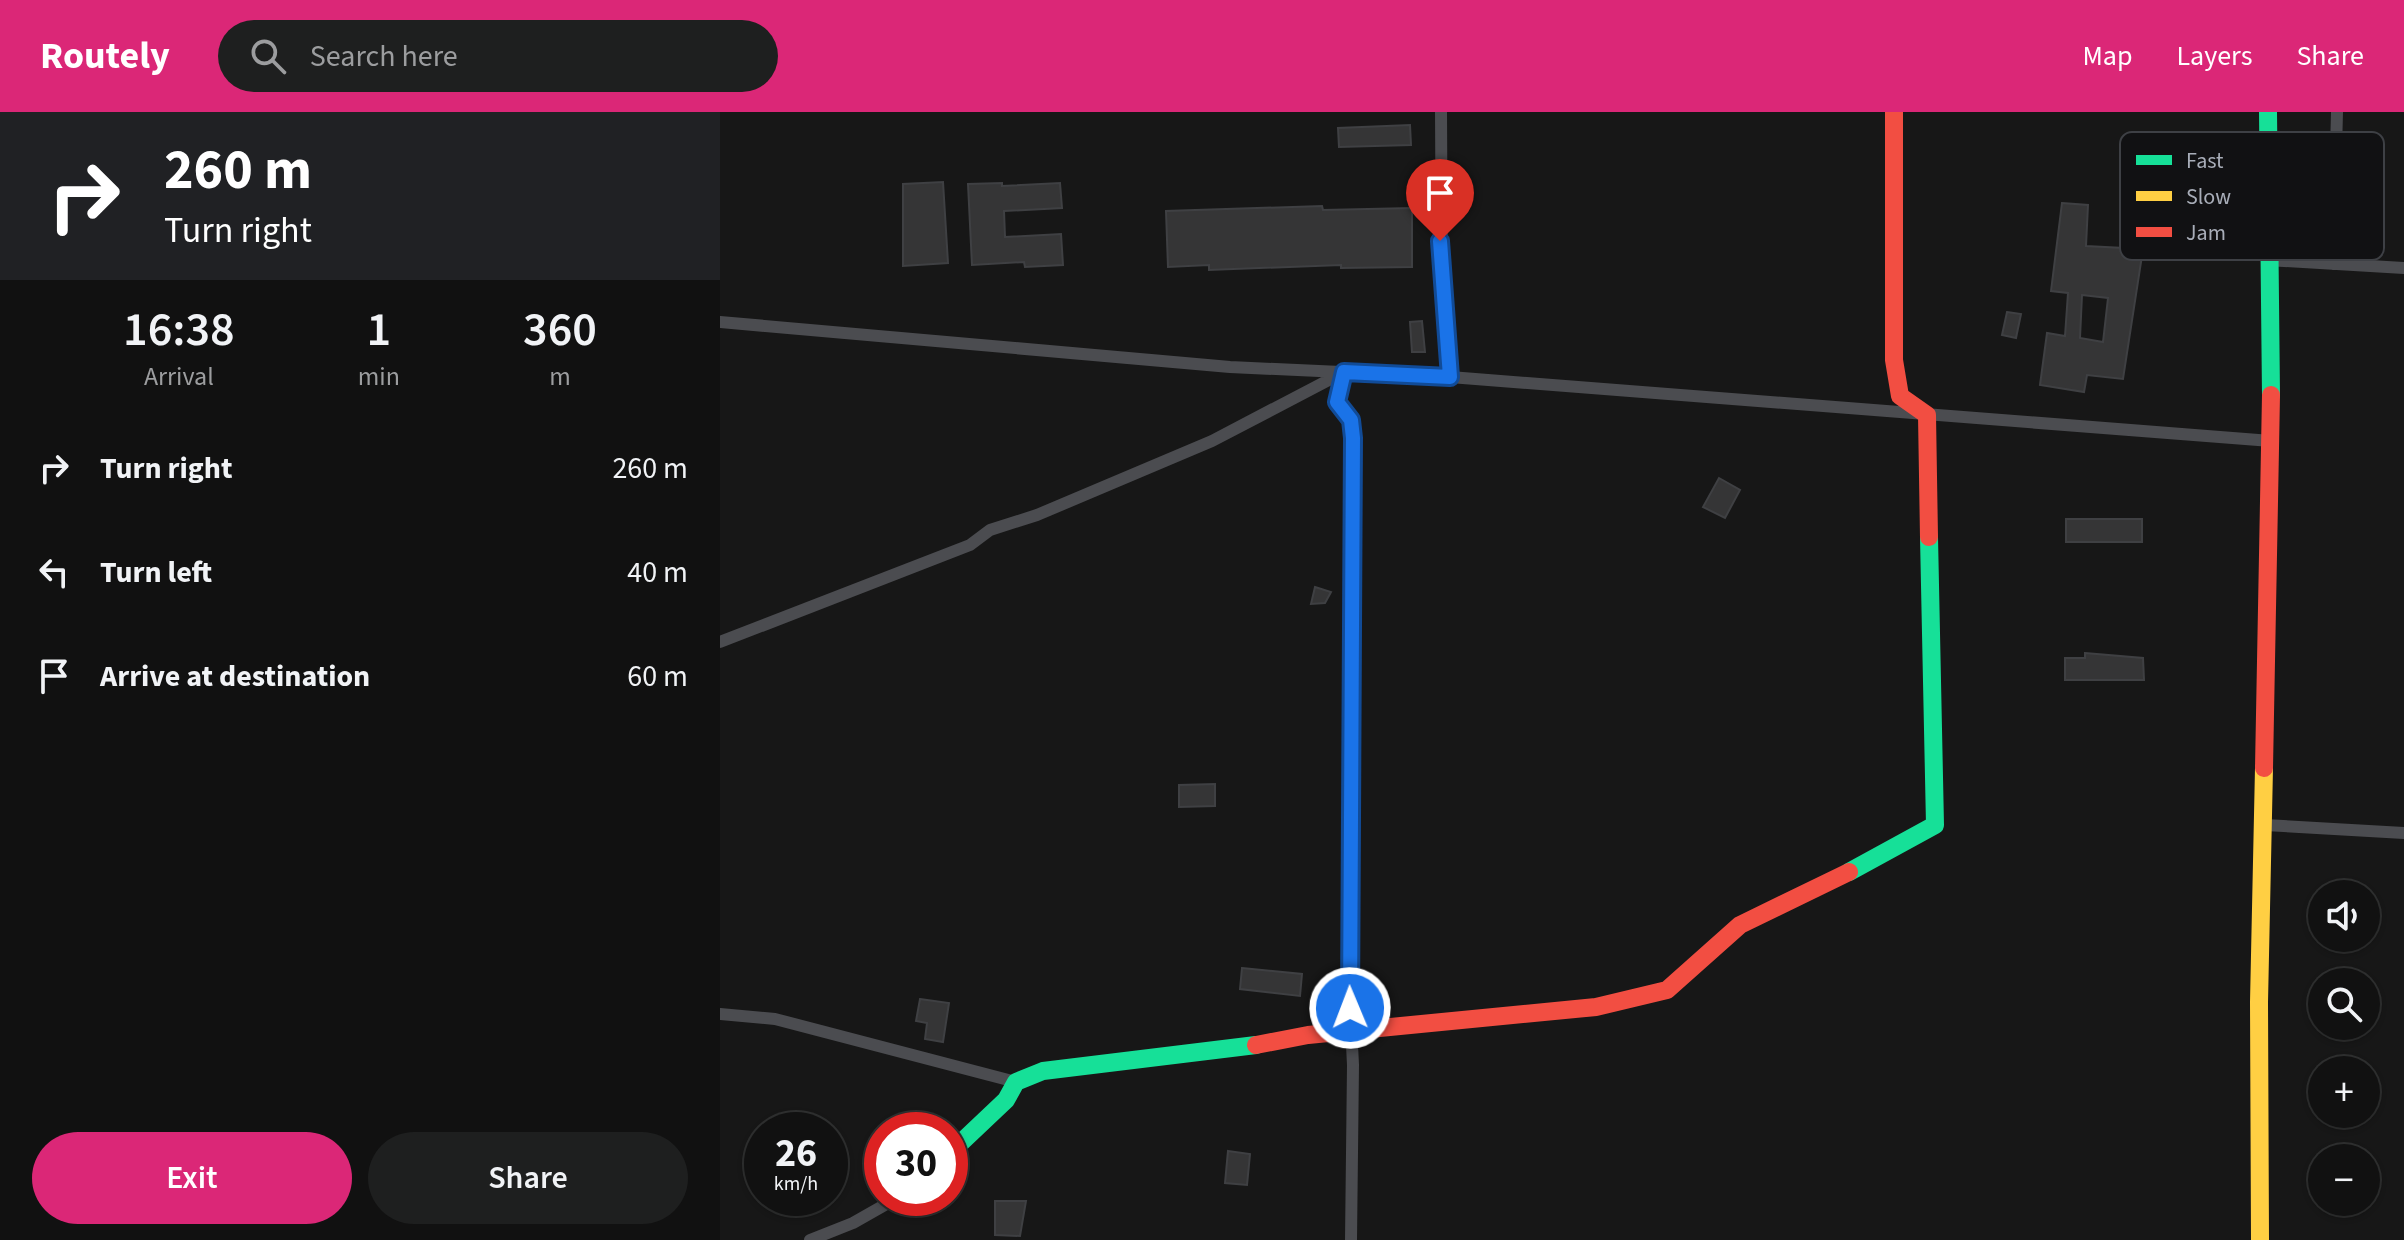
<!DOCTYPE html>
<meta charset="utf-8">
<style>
:root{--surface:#111;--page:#1e1f1f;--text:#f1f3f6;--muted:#9c9d9f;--line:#303131;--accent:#db2777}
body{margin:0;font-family:"Source Sans 3",sans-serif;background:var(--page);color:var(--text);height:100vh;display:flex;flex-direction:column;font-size:30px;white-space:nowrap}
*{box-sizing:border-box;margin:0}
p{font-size:26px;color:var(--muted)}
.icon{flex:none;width:44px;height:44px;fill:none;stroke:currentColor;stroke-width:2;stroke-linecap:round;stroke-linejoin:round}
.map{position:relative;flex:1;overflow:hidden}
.side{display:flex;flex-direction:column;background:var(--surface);width:720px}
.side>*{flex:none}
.hud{background:#202124;color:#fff;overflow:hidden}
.tools{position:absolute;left:1588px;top:768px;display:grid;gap:16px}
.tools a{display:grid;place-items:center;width:72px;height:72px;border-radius:50%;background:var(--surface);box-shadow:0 2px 6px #0004,0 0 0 2px var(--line);font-size:40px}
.speed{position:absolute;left:24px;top:1000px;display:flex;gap:16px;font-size:40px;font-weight:700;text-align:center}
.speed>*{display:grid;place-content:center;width:104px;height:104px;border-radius:50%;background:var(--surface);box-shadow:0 2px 6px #0004,0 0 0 2px var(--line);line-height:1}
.speed small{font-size:20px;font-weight:400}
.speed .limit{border:12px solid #d22;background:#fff;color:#111}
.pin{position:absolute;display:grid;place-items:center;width:68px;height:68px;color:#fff;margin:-82px -34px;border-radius:50% 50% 50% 0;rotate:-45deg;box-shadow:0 0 8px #0007}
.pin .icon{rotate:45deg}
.me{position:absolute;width:88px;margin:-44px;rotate:359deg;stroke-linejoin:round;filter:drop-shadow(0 0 6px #0008)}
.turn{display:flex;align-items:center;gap:28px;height:168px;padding:0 32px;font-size:36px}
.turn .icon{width:104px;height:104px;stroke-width:2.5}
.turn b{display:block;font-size:56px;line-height:68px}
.eta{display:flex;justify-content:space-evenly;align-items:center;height:136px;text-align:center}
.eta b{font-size:48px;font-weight:600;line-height:56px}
.primary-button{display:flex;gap:16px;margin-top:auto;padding:16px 32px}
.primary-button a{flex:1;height:92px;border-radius:48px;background:var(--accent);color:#fff;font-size:32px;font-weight:600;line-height:92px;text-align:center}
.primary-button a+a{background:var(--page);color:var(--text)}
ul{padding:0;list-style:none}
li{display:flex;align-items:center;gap:24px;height:104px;padding:0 32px}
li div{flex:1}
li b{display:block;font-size:30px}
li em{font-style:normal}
header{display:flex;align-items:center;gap:48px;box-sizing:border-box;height:112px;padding:0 40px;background:var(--accent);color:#fff}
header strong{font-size:38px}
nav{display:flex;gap:44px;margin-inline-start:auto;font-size:28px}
.search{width:560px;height:72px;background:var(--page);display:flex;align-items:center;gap:20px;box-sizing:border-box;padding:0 28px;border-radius:44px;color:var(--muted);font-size:30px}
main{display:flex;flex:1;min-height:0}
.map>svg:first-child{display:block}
</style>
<header>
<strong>Routely</strong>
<div class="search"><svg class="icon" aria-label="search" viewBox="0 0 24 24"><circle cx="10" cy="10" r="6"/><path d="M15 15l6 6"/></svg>Search here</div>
<nav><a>Map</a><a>Layers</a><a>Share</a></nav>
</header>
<main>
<section class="side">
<div class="hud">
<div class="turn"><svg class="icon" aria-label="right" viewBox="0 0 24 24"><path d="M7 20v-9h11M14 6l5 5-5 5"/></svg><div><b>260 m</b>Turn right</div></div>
</div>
<div class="eta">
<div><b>16:38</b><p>Arrival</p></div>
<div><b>1</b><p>min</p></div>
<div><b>360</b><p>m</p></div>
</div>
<ul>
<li><svg class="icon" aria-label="right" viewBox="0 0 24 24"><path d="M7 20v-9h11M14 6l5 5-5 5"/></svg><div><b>Turn right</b></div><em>260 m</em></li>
<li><svg class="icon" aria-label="left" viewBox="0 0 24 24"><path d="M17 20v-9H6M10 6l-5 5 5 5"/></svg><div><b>Turn left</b></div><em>40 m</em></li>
<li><svg class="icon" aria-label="arrive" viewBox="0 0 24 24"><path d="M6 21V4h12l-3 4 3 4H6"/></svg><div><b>Arrive at destination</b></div><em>60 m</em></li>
</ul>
<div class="primary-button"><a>Exit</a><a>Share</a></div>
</section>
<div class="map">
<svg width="1684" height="1128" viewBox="0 0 1684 1128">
<rect width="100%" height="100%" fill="#171717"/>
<path fill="#353536" stroke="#3f4043" stroke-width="2" fill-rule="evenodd" d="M 690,13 L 691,33 L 619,35 L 618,16 Z
M 223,70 L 228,151 L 183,154 L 183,72 Z
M 282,71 L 282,74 L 340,71 L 342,96 L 284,99 L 285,125 L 341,122 L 343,153 L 305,155 L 304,150 L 252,153 L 248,72 Z
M 1342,91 L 1368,93 L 1366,134 L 1423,137 L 1403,267 L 1367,263 L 1364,280 L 1320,273 L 1327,221 L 1345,224 L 1348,181 L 1331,179 ZM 1362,183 L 1388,186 L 1383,230 L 1360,226 Z
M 602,94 L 603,98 L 692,96 L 692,155 L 621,156 L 621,153 L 489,158 L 489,153 L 448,155 L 446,99 Z
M 1287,200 L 1301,202 L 1296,226 L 1282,223 Z
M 702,209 L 705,240 L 692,240 L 690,210 Z
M 999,366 L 1020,378 L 1005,406 L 983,395 Z
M 1346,407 L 1422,407 L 1422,430 L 1346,430 Z
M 595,475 L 611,480 L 605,491 L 591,492 Z
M 1365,541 L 1423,546 L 1424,568 L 1345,568 L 1345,546 L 1365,546 Z
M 495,672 L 495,694 L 459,695 L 459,673 Z
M 522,856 L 582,862 L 580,884 L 520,877 Z
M 200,887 L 229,891 L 223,930 L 205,927 L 207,911 L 196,909 Z
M 508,1039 L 530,1042 L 527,1073 L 505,1071 Z
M 275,1089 L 306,1089 L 300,1124 L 275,1123 Z"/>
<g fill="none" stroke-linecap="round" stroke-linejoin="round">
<path stroke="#4b4c50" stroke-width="12" d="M 721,0 L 722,184 L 730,265
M 1547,148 L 1684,156
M 1613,152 L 1617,0
M 0,210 L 510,255 L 730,265 L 1551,329
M 624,260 L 617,290 L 631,308 L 633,326 L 629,872 L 633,953 L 631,1128
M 0,530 L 250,433 L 270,418 L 317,403 L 492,329 L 624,260
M 1545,713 L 1684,721
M 0,902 L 55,907 L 296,970
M 90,1128 L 133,1111 L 177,1086"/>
<path stroke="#16e098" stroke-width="18" d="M 1548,0 L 1551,283
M 1129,760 L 1215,713 L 1209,425
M 230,1041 L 286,988 L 296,970 L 323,959 L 536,933"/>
<path stroke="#ffcf43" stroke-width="18" d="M 1540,1128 L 1539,890 L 1544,656"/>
<path stroke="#f24e42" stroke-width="18" d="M 1174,0 L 1174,248 L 1180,284 L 1207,303 L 1209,425
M 1544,656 L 1551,283
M 536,933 L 588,923 L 876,895 L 947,878 L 1020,813 L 1129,760"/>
</g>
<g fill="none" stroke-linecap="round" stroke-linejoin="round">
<defs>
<path id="route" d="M 630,896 L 633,326 L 631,308 L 617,290 L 624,260 L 730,265 L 720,129"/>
</defs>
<use href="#route" stroke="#114b97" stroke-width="20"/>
<use href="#route" stroke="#1a73e8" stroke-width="14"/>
</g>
<rect x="1400" y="20" width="264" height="128" rx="12" fill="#111113" stroke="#3e4045" stroke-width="2"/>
<rect x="1416" y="43" width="36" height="10" fill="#16e098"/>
<rect x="1416" y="79" width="36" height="10" fill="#ffcf43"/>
<rect x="1416" y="115" width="36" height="10" fill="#f24e42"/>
<g font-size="22" fill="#a8adb8">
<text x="1466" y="56">Fast</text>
<text x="1466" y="92">Slow</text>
<text x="1466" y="128">Jam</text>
</g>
</svg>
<div class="tools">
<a><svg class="icon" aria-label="sound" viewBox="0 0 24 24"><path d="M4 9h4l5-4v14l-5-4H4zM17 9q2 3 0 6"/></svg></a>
<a><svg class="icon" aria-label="search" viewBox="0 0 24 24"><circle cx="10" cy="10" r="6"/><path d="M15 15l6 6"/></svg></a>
<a>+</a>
<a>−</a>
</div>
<div class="speed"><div>26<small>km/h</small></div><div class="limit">30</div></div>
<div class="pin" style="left:720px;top:129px;background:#d93025"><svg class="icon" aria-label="arrive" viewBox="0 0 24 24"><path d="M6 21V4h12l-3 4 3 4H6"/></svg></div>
<svg class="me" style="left:630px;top:896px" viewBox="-20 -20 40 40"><circle r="17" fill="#1a73e8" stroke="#fff" stroke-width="3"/><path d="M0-11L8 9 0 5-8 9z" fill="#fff"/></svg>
</div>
</main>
